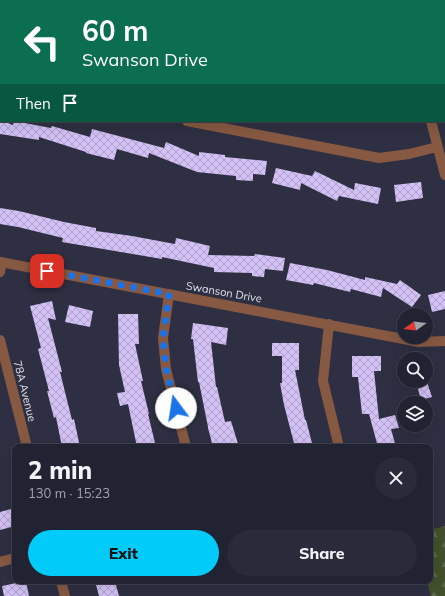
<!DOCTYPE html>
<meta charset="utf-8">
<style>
:root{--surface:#222332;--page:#2a2b3a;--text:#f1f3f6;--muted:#a2a4ac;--line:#3f404d;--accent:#01cbf9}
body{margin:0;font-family:Mulish,sans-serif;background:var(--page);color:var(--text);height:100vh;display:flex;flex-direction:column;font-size:15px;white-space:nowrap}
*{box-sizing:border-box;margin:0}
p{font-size:13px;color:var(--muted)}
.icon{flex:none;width:22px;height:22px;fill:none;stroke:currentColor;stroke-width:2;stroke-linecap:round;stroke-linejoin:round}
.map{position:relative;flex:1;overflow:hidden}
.panel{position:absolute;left:12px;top:444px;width:421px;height:140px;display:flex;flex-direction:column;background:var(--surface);border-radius:8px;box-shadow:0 4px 16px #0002,0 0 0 1px var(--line)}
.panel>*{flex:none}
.banner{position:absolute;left:0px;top:0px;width:445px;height:122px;box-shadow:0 4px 16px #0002,0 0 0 1px var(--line);background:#0b6e4f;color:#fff;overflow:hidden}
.needle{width:26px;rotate:256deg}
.controls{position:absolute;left:397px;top:308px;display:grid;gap:8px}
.controls a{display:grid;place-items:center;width:36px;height:36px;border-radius:50%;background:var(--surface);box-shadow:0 4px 16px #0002,0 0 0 1px var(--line);font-size:20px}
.pin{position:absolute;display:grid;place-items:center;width:34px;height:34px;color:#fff;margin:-17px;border-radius:8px;box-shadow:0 2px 6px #0006}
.me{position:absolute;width:44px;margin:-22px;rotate:346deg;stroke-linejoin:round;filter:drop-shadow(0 0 3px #0008)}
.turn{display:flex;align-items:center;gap:14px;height:84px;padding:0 16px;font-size:18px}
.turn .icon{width:52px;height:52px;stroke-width:2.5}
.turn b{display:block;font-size:28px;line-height:34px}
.then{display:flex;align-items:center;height:38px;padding:0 16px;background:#0003;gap:8px;font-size:15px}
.round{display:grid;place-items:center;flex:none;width:42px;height:42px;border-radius:21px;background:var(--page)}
.headline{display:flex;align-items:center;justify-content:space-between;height:68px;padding:0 16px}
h1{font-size:24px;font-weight:800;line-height:30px}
.primary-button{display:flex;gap:8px;margin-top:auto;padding:8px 16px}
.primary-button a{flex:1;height:46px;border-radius:24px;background:var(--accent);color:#111;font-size:16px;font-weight:800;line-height:46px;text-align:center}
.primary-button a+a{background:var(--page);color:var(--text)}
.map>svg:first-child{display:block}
</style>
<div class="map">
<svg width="445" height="596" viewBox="0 0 445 596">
<defs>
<pattern id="forest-firs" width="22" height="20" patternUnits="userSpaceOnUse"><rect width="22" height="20" fill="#42512b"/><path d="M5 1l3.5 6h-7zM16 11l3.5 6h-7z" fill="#5d6a4a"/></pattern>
<pattern id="building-cross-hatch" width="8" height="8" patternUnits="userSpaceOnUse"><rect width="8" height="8" fill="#d3c1f6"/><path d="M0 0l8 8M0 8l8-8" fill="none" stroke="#afa2ca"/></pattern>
</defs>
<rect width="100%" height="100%" fill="#2e2f42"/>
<path fill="url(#forest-firs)" d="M 445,526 L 445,596 L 431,596 L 427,581 L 430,581 L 430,530 Z"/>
<path fill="url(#building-cross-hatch)" d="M 0,120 L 13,125 L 14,121 L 51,128 L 52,126 L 90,137 L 92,129 L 164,148 L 166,142 L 199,156 L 199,152 L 225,155 L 225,157 L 267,161 L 265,175 L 253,174 L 253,181 L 236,180 L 236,176 L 197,172 L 149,153 L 148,158 L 117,149 L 114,160 L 86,153 L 86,152 L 39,137 L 39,140 L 0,134 Z
M 276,168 L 312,176 L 315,171 L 354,190 L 355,183 L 381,188 L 378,204 L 339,196 L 337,201 L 301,183 L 300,190 L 272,183 Z
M 421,182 L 423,198 L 396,202 L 394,185 Z
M 0,208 L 19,211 L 64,222 L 96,228 L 96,231 L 132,236 L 175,244 L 176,238 L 210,246 L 208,255 L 254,256 L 255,254 L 285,258 L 283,271 L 265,269 L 264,277 L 252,276 L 252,273 L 214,272 L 214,268 L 162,257 L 162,259 L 62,242 L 63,238 L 18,227 L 0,224 Z
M 290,263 L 327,270 L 365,280 L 365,277 L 397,284 L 400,280 L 421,295 L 412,307 L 383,288 L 381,297 L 351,289 L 350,292 L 314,283 L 313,285 L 286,280 Z
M 445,291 L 445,309 L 432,312 L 428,295 Z
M 52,301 L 56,320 L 48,318 L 62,372 L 60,372 L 72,420 L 74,419 L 80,447 L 62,447 L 56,417 L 54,418 L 47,391 L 49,391 L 38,349 L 41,348 L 30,306 Z
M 69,305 L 93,311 L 90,327 L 65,322 Z
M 118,314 L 138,314 L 139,344 L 135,344 L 143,381 L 141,381 L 149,414 L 148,414 L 156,447 L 137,447 L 128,404 L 120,406 L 117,393 L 125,392 L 119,365 Z
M 193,323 L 228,328 L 226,345 L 211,342 L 216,387 L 217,387 L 225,422 L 231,421 L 239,447 L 213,447 L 208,428 L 208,427 L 199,382 L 198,382 L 193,339 L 191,339 Z
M 272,343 L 299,343 L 299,370 L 295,370 L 305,420 L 306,420 L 313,447 L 295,447 L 284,405 L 280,383 L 282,383 L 282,356 L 272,356 Z
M 352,356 L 381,356 L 381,371 L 374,371 L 379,419 L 395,415 L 399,428 L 391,429 L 396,447 L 378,447 L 369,414 L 362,414 L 358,377 L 352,377 Z
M 426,379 L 432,397 L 421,400 L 416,382 L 426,381 Z
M 11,509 L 15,526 L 0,530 L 0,512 Z
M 26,581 L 29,596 L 4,596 L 2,586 Z
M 95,581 L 115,581 L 119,596 L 99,596 Z"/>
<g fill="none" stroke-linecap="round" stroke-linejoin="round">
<path stroke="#875942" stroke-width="10" d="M 27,0 L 27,1
M 195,0 L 197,1
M 403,0 L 403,1
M 185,1 L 186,0
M 211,1 L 214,0
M 0,85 L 1,85
M 187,121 L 379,158 L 409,154 L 437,147
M 431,121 L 445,175
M 0,262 L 419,342 L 445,341
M 0,272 L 2,262
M 169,294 L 163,338 L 166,369 L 186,447
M 329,324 L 323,381 L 339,447
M 0,340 L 27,447
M 0,562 L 15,558
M 61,581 L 65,596"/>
</g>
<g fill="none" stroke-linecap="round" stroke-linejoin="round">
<path stroke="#1a73e8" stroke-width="7" stroke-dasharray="0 12.6" d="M 47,271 L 169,294 L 163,338 L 166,369 L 176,408"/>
</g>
<g text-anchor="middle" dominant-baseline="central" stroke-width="4" stroke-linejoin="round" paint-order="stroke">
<g font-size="11" fill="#e0e2ee" stroke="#2e2f42">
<text transform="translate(224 292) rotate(10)">Swanson Drive</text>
<text transform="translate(25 391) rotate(76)">78A Avenue</text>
</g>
</g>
</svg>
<div class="controls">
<a><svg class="needle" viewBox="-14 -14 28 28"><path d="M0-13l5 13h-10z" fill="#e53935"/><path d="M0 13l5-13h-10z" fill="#a2a4ac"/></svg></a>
<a><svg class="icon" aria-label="search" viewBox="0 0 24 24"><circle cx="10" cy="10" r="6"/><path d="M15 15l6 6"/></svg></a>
<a><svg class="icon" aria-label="layers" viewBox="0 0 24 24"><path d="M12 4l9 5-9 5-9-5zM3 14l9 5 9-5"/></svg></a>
</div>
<div class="pin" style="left:47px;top:271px;background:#d93025"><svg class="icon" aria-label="arrive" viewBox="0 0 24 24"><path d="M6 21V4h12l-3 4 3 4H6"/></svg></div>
<svg class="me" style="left:176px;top:408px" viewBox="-20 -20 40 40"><circle r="19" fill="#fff"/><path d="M0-13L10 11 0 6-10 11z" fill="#1a73e8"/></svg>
<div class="banner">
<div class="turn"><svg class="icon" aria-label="left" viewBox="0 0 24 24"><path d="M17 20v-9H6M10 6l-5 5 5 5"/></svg><div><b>60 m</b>Swanson Drive</div></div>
<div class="then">Then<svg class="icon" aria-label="arrive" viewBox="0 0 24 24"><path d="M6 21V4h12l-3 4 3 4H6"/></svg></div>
</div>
<section class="panel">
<div class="headline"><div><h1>2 min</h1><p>130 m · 15:23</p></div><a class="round"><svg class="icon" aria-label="close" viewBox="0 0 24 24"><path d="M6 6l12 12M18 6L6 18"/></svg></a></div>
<div class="primary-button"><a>Exit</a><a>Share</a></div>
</section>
</div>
